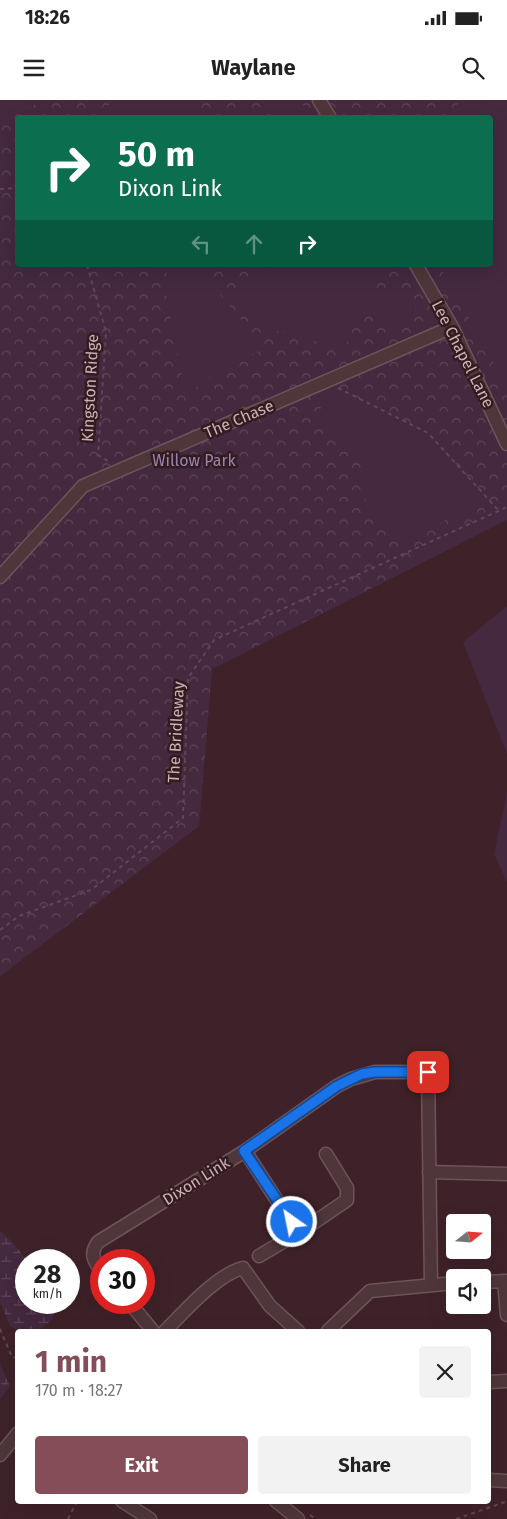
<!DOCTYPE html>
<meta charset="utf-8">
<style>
:root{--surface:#fff;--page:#f2f2f2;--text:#222;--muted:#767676;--accent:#854d58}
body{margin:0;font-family:"Fira Sans",sans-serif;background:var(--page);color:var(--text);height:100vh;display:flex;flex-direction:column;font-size:19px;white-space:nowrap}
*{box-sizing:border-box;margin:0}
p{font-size:16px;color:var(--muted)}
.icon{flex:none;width:28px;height:28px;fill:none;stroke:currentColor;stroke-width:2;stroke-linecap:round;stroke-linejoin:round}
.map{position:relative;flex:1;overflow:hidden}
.sheet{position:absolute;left:15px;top:1229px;width:476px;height:175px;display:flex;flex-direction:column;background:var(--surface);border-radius:5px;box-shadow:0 5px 20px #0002}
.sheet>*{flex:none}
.guide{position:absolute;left:15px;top:15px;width:478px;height:152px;border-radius:5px;box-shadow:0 5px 20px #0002;background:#0b6e4f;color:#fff;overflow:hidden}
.needle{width:32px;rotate:73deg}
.controls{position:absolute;left:446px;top:1114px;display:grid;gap:10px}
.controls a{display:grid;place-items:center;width:45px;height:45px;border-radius:5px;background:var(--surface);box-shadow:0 5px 20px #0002;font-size:25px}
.speed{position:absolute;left:15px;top:1149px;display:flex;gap:10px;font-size:25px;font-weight:700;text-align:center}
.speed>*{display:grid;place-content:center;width:65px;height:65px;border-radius:50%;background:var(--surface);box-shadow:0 5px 20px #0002;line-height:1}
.speed small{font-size:12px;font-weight:400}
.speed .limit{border:8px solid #d22;background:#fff;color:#111}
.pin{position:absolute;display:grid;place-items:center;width:42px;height:42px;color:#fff;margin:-21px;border-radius:10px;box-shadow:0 2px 8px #0006}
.me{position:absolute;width:55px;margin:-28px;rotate:327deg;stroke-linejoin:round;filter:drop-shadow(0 0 4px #0008)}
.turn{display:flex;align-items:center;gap:18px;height:105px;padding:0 20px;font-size:22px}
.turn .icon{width:65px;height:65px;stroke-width:2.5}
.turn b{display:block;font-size:35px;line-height:42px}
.lanes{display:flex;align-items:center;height:48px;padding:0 20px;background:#0003;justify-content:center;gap:25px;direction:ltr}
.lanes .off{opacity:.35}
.round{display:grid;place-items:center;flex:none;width:52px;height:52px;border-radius:5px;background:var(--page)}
.summary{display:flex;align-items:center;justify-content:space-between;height:85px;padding:0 20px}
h1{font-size:30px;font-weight:700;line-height:38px;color:var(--accent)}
.primary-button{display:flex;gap:10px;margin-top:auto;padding:10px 20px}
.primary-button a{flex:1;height:58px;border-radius:5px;background:var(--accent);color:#fff;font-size:20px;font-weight:700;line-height:58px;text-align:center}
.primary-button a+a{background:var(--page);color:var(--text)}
.status{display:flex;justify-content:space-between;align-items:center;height:35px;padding:0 25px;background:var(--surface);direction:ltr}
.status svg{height:14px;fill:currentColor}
header{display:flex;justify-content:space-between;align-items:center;height:65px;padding:0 20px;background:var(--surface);font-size:22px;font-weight:700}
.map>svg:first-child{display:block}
</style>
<div class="status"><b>18:26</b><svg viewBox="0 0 49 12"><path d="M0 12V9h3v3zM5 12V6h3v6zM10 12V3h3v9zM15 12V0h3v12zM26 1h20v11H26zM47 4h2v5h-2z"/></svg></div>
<header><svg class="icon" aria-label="menu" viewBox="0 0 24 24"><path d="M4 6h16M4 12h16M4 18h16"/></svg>Waylane<svg class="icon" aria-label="search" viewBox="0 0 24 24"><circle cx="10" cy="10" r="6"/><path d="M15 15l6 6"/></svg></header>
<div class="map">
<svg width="507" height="1419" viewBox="0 0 507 1419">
<defs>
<pattern id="forest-crowns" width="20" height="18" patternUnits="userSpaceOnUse" patternTransform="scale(1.25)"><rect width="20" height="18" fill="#45293f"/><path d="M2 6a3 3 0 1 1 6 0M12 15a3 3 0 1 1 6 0" fill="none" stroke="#5e4658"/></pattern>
<pattern id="wetland-marsh" width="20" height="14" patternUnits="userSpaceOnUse" patternTransform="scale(1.25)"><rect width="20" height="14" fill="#45293f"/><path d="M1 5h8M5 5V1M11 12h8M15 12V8" fill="none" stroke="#5e4658"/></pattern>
</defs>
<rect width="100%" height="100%" fill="#3f2229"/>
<path fill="#45293f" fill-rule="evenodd" d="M 0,0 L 507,0 L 507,420 L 212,569 L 199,726 L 0,876 ZM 18,18 L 490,18 L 490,165 L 18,165 Z
M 507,506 L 507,654 L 463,542 Z
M 507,693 L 507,782 L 494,754 Z"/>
<path fill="url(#forest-crowns)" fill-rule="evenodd" d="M 45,0 L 120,0 L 102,8 L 93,17 L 18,18 L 18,165 L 167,165 L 165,191 L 186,295 L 215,273 L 265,248 L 199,170 L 190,165 L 206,165 L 210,167 L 216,165 L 274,165 L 272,170 L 249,179 L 235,203 L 248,218 L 260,217 L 276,231 L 293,233 L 346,252 L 350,219 L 357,209 L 390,228 L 410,217 L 410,193 L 387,189 L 373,191 L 388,165 L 439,165 L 507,286 L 507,407 L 409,452 L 414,467 L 212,569 L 199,726 L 0,876 L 0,18 L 8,16 ZM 329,284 L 428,333 L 488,400 L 406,439 L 366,405 L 359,350 L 320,319 L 321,305 Z
M 188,0 L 275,0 L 271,9 L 275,17 L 268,17 L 263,7 L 215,16 L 204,13 Z
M 300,0 L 355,0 L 356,2 L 359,0 L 462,0 L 444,18 L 323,17 L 305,8 Z"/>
<path fill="url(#wetland-marsh)" d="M 0,1131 L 11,1141 L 27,1160 L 26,1202 L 55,1203 L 53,1219 L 38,1231 L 19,1231 L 10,1226 L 0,1202 Z
M 0,1264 L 10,1286 L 0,1299 Z"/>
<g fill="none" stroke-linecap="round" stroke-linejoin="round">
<defs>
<path id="minor" d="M 319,0 L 330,18
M 416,165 L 452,227 L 507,344
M 0,477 L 83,386 L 452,227
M 245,1051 L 291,1122 L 297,1127 L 306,1128 L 347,1100 L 347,1088 L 326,1054
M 429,1072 L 507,1074
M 259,1156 L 306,1128
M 101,1170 C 93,1160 90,1153 98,1142 L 245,1051 L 337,986 L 351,979 L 375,972 L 428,972 L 431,1185
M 504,1181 L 507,1215
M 482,1182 L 507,1181
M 129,1202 L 153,1231
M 165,1231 C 185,1211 216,1175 243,1168 L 270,1206 L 298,1231
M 328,1231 L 370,1191 L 455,1183
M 489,1282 L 507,1281
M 0,1355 L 18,1333
M 489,1380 L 507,1381
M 122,1401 L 150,1419
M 276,1401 L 298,1419"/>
</defs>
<use href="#minor" stroke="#6c5459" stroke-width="15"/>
<path stroke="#614658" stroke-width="2" stroke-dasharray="4 4" stroke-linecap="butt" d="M 0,89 L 18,88
M 87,165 L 106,232 L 98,355 L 110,362
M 338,288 L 428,333 L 499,411
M 0,830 L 19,816 L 91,790 L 183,718 L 188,578 L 214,540 L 507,407
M 0,1229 L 12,1257 L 18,1258
M 310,1415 L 316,1419
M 68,1419 L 77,1401
M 456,1419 L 505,1402"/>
<use href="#minor" stroke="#4f363b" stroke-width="12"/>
</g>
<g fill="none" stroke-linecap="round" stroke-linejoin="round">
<defs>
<path id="route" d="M 292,1122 L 244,1051 L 337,986 L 362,974 L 375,972 L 428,972"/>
</defs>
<use href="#route" stroke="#114b97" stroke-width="12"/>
<use href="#route" stroke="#1a73e8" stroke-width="9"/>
</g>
<g text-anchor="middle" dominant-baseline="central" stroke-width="5" stroke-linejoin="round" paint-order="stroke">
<g font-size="16" fill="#cab2b6" stroke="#331b20">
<text transform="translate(463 254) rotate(63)">Lee Chapel Lane</text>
<text transform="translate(90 288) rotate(-87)">Kingston Ridge</text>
<text transform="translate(239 319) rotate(-23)">The Chase</text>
<text transform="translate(176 632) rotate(-87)">The Bridleway</text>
<text transform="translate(196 1081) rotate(-32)">Dixon Link</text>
</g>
<g font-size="16" fill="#9885b1" stroke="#331b20">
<text x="194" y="360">Willow Park</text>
</g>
</g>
</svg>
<div class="controls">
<a><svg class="needle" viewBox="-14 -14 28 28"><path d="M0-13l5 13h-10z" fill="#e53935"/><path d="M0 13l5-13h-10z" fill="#767676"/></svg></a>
<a><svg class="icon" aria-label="sound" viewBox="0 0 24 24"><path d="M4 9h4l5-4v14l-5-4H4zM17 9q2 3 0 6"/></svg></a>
</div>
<div class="speed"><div>28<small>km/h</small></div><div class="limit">30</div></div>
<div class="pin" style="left:428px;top:972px;background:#d93025"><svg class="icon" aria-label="arrive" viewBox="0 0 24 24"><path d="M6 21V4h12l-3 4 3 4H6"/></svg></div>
<svg class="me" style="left:292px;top:1122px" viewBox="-20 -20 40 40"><circle r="17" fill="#1a73e8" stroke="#fff" stroke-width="3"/><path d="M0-11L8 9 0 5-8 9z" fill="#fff"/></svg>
<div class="guide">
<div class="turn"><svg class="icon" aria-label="right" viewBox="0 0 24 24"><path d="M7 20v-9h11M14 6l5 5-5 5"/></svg><div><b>50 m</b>Dixon Link</div></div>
<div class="lanes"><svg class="icon off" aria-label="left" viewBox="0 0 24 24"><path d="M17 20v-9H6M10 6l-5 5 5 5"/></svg><svg class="icon off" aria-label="ahead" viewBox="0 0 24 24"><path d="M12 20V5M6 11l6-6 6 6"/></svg><svg class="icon" aria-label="right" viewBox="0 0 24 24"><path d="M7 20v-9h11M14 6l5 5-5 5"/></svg></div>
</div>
<section class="sheet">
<div class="summary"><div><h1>1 min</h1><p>170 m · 18:27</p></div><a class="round"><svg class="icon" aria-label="close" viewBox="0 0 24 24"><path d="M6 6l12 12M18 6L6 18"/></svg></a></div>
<div class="primary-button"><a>Exit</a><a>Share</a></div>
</section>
</div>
